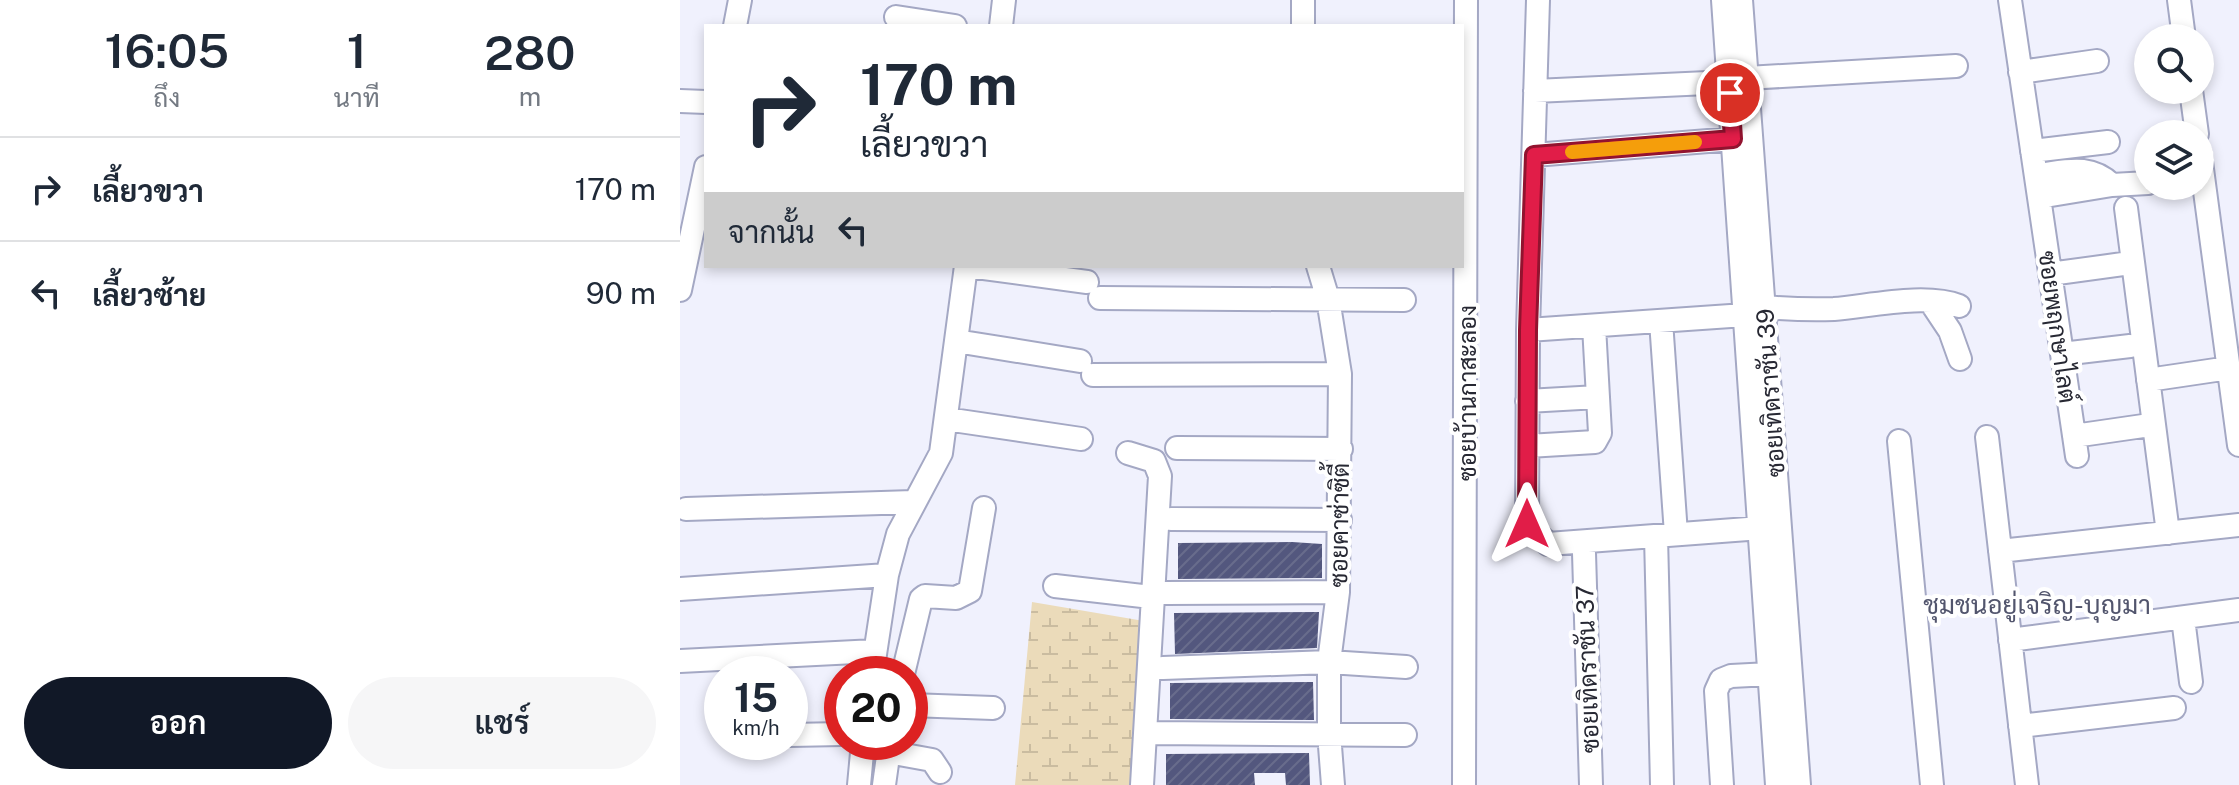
<!DOCTYPE html>
<html lang="th">
<meta charset="utf-8">
<style>
:root{--surface:#fff;--page:#f6f6f7;--text:#1f2937;--muted:#747a83;--line:#e0e1e3;--accent:#111827}
body{margin:0;font-family:"Public Sans",Sarabun,sans-serif;background:var(--page);color:var(--text);height:100vh;display:flex;flex-direction:column;font-size:30px;white-space:nowrap}
*{box-sizing:border-box;margin:0}
p{font-size:26px;color:var(--muted)}
.icon{flex:none;width:44px;height:44px;fill:none;stroke:currentColor;stroke-width:2;stroke-linecap:round;stroke-linejoin:round}
.map{position:relative;flex:1;overflow:hidden}
.sheet{display:flex;flex-direction:column;background:var(--surface);width:680px}
.sheet>*{flex:none}
.top-card{position:absolute;left:24px;top:24px;width:760px;height:244px;border-radius:0px;box-shadow:0 4px 12px #0003;background:#fff;color:var(--text);overflow:hidden}
.tools{position:absolute;left:1454px;top:24px;display:grid;gap:16px}
.tools a{display:grid;place-items:center;width:80px;height:80px;border-radius:50%;background:var(--surface);box-shadow:0 4px 12px #0003;font-size:40px}
.speed{position:absolute;left:24px;top:656px;display:flex;gap:16px;font-size:40px;font-weight:700;text-align:center}
.speed>*{display:grid;place-content:center;width:104px;height:104px;border-radius:50%;background:var(--surface);box-shadow:0 4px 12px #0003;line-height:1}
.speed small{font-size:20px;font-weight:400}
.speed .limit{border:12px solid #d22;background:#fff;color:#111}
.pin{position:absolute;display:grid;place-items:center;width:68px;height:68px;color:#fff;margin:-34px;border:4px solid #fff;border-radius:50%;box-shadow:0 2px 8px #0007}
.me{position:absolute;width:88px;margin:-44px;rotate:0deg;stroke-linejoin:round;filter:drop-shadow(0 0 6px #0008)}
.turn{display:flex;align-items:center;gap:28px;height:168px;padding:0 24px;font-size:36px}
.turn .icon{width:104px;height:104px;stroke-width:2.5}
.turn b{display:block;font-size:56px;line-height:68px}
.then{display:flex;align-items:center;height:76px;padding:0 24px;background:#0003;gap:16px;font-size:30px}
.eta{display:flex;justify-content:space-evenly;align-items:center;height:136px;text-align:center}
.eta b{font-size:48px;font-weight:600;line-height:56px}
.primary-button{display:flex;gap:16px;margin-top:auto;padding:16px 24px}
.primary-button a{flex:1;height:92px;border-radius:48px;background:var(--accent);color:#fff;font-size:32px;font-weight:600;line-height:92px;text-align:center}
.primary-button a+a{background:var(--page);color:var(--text)}
ul{padding:0;list-style:none}
li{display:flex;align-items:center;gap:24px;height:104px;padding:0 24px;border-top:2px solid var(--line)}
li div{flex:1}
li b{display:block;font-size:30px}
li em{font-style:normal}
main{display:flex;flex:1;min-height:0}
.map>svg:first-child{display:block}
</style>
<main>
<section class="sheet">
<div class="eta">
<div><b>16:05</b><p>ถึง</p></div>
<div><b>1</b><p>นาที</p></div>
<div><b>280</b><p>m</p></div>
</div>
<ul>
<li><svg class="icon" aria-label="right" viewBox="0 0 24 24"><path d="M7 20v-9h11M14 6l5 5-5 5"/></svg><div><b>เลี้ยวขวา</b></div><em>170 m</em></li>
<li><svg class="icon" aria-label="left" viewBox="0 0 24 24"><path d="M17 20v-9H6M10 6l-5 5 5 5"/></svg><div><b>เลี้ยวซ้าย</b></div><em>90 m</em></li>
</ul>
<div class="primary-button"><a>ออก</a><a>แชร์</a></div>
</section>
<div class="map">
<svg width="1559" height="785" viewBox="0 0 1559 785">
<defs>
<pattern id="wetland-marsh" width="20" height="14" patternUnits="userSpaceOnUse" patternTransform="scale(2)"><rect width="20" height="14" fill="#ebdbba"/><path d="M1 5h8M5 5V1M11 12h8M15 12V8" fill="none" stroke="#cabca0"/></pattern>
<pattern id="building-hatch" width="6" height="6" patternUnits="userSpaceOnUse" patternTransform="scale(2)"><rect width="6" height="6" fill="#53577e"/><path d="M-1 1l2-2M0 6l6-6M5 7l2-2" fill="none" stroke="#686c8c"/></pattern>
</defs>
<rect width="100%" height="100%" fill="#f0f1fd"/>
<path fill="url(#wetland-marsh)" d="M 352,602 L 464,621 L 455,785 L 335,785 Z"/>
<path fill="url(#building-hatch)" d="M 612,542 L 642,544 L 642,578 L 498,579 L 498,543 Z
M 639,612 L 637,648 L 495,654 L 494,613 Z
M 633,682 L 634,720 L 490,719 L 490,683 Z
M 629,753 L 630,785 L 606,785 L 605,773 L 574,773 L 575,785 L 486,785 L 486,754 Z"/>
<g fill="none" stroke-linecap="round" stroke-linejoin="round">
<defs>
<path id="minor" d="M 858,0 L 848,330 L 847,524 L 868,544 L 1081,528
M 1043,0 L 1097,785
M 1061,0 L 1119,785
M 1330,0 L 1397,456
M 1499,0 L 1504,38
M 216,17 L 275,26
M 55,26 L 60,0
M 321,26 L 324,0
M 623,26 L 623,0
M 1340,72 L 1417,61
M 1067,78 L 1276,66
M 1511,90 L 1517,134
M 855,91 L 1049,82
M 0,101 L 26,102
M 1352,151 L 1428,142
M 1520,154 L 1559,445
M 854,155 L 1053,139
M 1356,175 C 1385,172 1409,163 1432,185
M 1359,197 L 1432,185 L 1468,183
M 1446,208 L 1488,533
M 289,266 L 407,282
M 638,266 L 648,299 L 660,374 L 658,592 L 649,662 L 649,733 L 653,785
M 1370,274 L 1443,264
M 0,290 L 26,167
M 420,298 L 724,300
M 1250,301 L 1270,331 L 1280,359
M 1084,307 C 1108,309 1130,310 1154,309 C 1190,306 1245,293 1279,306
M 981,321 L 996,534
M 848,330 L 1065,315
M 276,341 L 400,361
M 1382,354 L 1450,346
M 413,375 L 660,374
M 1468,380 L 1549,368
M 847,401 L 918,397
M 266,419 L 401,439
M 1394,436 L 1463,426
M 1307,437 L 1347,785
M 1219,441 L 1252,785
M 848,446 L 915,442 L 920,433 L 914,326
M 497,448 L 661,449
M 448,453 L 474,461 L 480,476 L 462,785
M 6,509 L 233,502
M 491,519 L 660,520
M 976,536 L 982,785
M 1320,551 L 1559,525
M 904,553 L 911,785
M 375,586 L 471,597
M 0,589 L 207,575
M 485,593 L 658,592
M 1503,618 L 1511,682
M 1330,640 L 1559,610
M 0,661 L 195,651
M 483,668 L 649,662 L 726,667
M 192,674 L 207,575 L 218,534 L 261,453 L 286,266
M 223,674 L 241,599 L 245,596 L 276,598 L 290,591 L 304,508
M 230,705 L 313,708
M 1340,726 L 1494,708
M 474,733 L 725,735
M 110,735 L 162,734
M 208,752 L 252,760 L 260,772
M 179,785 L 183,742
M 204,785 L 210,742
M 784,785 L 786,0
M 1042,785 L 1036,691 L 1041,680 L 1051,676 L 1090,674"/>
</defs>
<use href="#minor" stroke="#a4a8c4" stroke-width="26"/>
<use href="#minor" stroke="#fff" stroke-width="22"/>
</g>
<g fill="none" stroke-linecap="round" stroke-linejoin="round">
<defs>
<path id="route" d="M 847,524 L 848,330 L 854,155 L 1053,139 L 1050,93"/>
</defs>
<use href="#route" stroke="#92132f" stroke-width="20"/>
<use href="#route" stroke="#e11d48" stroke-width="14"/>
<path stroke="#f59e0b" stroke-width="14" d="M 892,152 L 1015,142"/>
</g>
<g text-anchor="middle" dominant-baseline="central" stroke-width="8" stroke-linejoin="round" paint-order="stroke">
<g font-size="24" fill="#272833" stroke="#fff">
<text transform="translate(1378 327) rotate(82)">ซอยพฤกษาไลต์</text>
<text transform="translate(787 393) rotate(-90)">ซอยบ้านกาสะลอง</text>
<text transform="translate(1090 393) rotate(-94)">ซอยเทิดราชัน 39</text>
<text transform="translate(659 525) rotate(-89)">ซอยคาซ่าซิตี้</text>
<text transform="translate(907 669) rotate(-92)">ซอยเทิดราชัน 37</text>
</g>
<g font-size="26" fill="#52556d" stroke="#fff">
<text x="1357" y="604">ชุมชนอยู่เจริญ-บุญมา</text>
</g>
</g>
</svg>
<div class="tools">
<a><svg class="icon" aria-label="search" viewBox="0 0 24 24"><circle cx="10" cy="10" r="6"/><path d="M15 15l6 6"/></svg></a>
<a><svg class="icon" aria-label="layers" viewBox="0 0 24 24"><path d="M12 4l9 5-9 5-9-5zM3 14l9 5 9-5"/></svg></a>
</div>
<div class="speed"><div>15<small>km/h</small></div><div class="limit">20</div></div>
<div class="pin" style="left:1050px;top:93px;background:#d93025"><svg class="icon" aria-label="arrive" viewBox="0 0 24 24"><path d="M6 21V4h12l-3 4 3 4H6"/></svg></div>
<svg class="me" style="left:847px;top:524px" viewBox="-20 -20 40 40"><path d="M0-17L14 15 0 8-14 15z" fill="#e11d48" stroke="#fff" stroke-width="4"/></svg>
<div class="top-card">
<div class="turn"><svg class="icon" aria-label="right" viewBox="0 0 24 24"><path d="M7 20v-9h11M14 6l5 5-5 5"/></svg><div><b>170 m</b>เลี้ยวขวา</div></div>
<div class="then">จากนั้น<svg class="icon" aria-label="left" viewBox="0 0 24 24"><path d="M17 20v-9H6M10 6l-5 5 5 5"/></svg></div>
</div>
</div>
</main>
